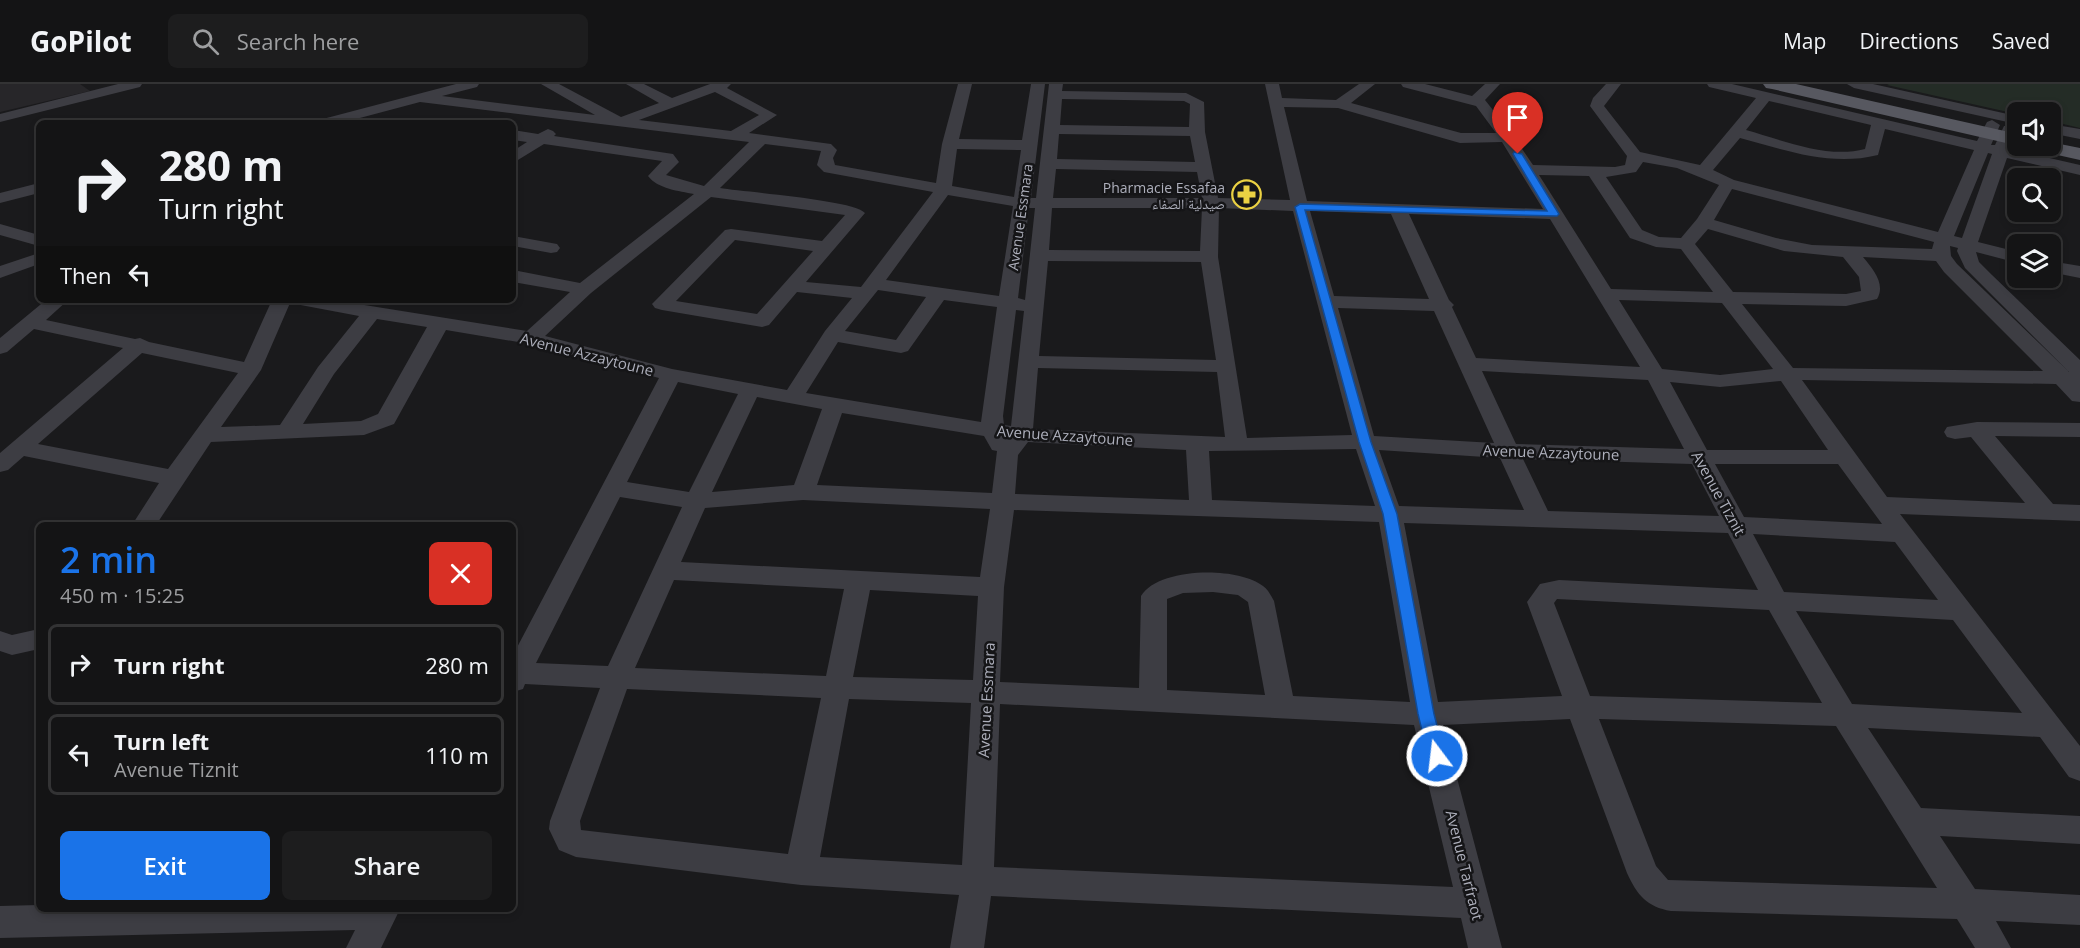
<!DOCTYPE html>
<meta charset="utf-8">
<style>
:root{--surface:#141415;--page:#1d1d1e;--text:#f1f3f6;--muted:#9d9ea0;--line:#333334;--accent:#1a73e8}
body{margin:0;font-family:"Open Sans","Noto Naskh Arabic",sans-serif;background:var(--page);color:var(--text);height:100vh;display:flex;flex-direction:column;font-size:22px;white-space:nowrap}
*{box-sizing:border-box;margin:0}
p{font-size:20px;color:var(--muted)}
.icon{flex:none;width:33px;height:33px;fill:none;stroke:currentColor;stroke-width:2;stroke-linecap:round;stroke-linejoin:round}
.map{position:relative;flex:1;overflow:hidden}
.sheet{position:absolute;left:36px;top:438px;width:480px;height:390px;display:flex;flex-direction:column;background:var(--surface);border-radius:9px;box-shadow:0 3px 9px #0003,0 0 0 2px var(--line)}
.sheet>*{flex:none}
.guide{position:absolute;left:36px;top:36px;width:480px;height:183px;border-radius:9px;box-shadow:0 3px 9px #0003,0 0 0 2px var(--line);background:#141415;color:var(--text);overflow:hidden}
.buttons{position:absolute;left:2007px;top:18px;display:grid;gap:12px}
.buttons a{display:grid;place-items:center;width:54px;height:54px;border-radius:9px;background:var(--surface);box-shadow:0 3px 9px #0003,0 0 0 2px var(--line);font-size:30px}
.pin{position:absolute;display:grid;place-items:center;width:51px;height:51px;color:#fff;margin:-62px -26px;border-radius:50% 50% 50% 0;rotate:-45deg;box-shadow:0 0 6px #0007}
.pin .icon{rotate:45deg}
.me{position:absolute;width:66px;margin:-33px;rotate:345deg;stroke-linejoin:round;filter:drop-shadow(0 0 4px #0008)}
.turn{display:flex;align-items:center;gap:21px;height:126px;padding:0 24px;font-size:27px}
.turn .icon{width:78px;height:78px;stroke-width:2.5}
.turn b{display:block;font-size:42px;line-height:51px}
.then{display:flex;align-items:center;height:57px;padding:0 24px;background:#0003;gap:12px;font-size:22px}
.round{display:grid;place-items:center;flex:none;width:63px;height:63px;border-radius:9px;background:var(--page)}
.summary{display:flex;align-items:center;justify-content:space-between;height:102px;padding:0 24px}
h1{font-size:36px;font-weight:600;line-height:45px;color:var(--accent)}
.primary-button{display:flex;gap:12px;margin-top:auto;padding:12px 24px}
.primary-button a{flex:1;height:69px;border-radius:9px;background:var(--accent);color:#fff;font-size:24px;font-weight:600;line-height:69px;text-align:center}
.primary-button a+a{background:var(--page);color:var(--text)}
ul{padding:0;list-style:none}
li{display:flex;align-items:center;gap:18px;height:81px;margin:0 12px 9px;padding:0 12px;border:3px solid var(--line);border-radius:9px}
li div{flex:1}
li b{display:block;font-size:22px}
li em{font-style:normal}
header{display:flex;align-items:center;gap:36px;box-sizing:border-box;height:84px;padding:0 30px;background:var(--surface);border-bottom:2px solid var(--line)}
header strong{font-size:28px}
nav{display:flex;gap:33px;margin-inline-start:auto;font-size:21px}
.search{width:420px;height:54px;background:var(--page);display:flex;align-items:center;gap:15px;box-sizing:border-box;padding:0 21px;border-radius:9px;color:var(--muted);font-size:22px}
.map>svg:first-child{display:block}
</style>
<header>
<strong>GoPilot</strong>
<div class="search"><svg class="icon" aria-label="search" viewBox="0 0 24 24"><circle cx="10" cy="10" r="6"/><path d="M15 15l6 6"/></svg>Search here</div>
<nav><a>Map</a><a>Directions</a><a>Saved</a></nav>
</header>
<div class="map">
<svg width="2080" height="864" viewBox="0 0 2080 864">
<rect width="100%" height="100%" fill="#1a1a1c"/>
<path fill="#272629" d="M 0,0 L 80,0 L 90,7 L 0,28 Z"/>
<path fill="#242c26" d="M 1889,0 L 2080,0 L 2080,44 L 2051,37 L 2050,28 L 2017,30 L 1887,1 Z"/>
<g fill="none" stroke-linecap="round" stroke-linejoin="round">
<path fill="#3d3d43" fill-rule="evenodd" d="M 118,0 L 142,0 L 140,3 L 0,38 L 0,30 Z
M 456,0 L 479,0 L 477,3 L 442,12 L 595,31 L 541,0 L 559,0 L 621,33 L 659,19 L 626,0 L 644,0 L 672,14 L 710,0 L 731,0 L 727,4 L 777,31 L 749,49 L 831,60 L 837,66 L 833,74 L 835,81 L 936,99 L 942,60 L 958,0 L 972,0 L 959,55 L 1022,56 L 1031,0 L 1045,0 L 1031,114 L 1036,114 L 1049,0 L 1063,0 L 1062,7 L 1186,9 L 1204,18 L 1205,48 L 1218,114 L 1290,116 L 1265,0 L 1279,0 L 1282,14 L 1336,16 L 1359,0 L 1375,0 L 1351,19 L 1461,49 L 1496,49 L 1476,22 L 1403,3 L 1401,0 L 1425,0 L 1472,12 L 1485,0 L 1500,0 L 1485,16 L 1512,50 L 1533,81 L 1615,83 L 1625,81 L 1627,72 L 1590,22 L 1593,14 L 1606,0 L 1621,0 L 1604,22 L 1640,68 L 1700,81 L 1756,14 L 1709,3 L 1707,0 L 1732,0 L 1977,57 L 1987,38 L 1992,36 L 2000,41 L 1991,61 L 1995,61 L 2004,42 L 2014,42 L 2017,45 L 2010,65 L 2080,81 L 2080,91 L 2007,74 L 1978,158 L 2018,168 L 2018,179 L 1976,168 L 1979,178 L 1992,191 L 2080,276 L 2080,318 L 2072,317 L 2056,300 L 1802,296 L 1887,413 L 2025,419 L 1971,353 L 1955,355 L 1947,353 L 1944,348 L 1947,343 L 1977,338 L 2080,339 L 2080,353 L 1995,352 L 2053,420 L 2080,421 L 2080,437 L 1900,430 L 2080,662 L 2080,697 L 2069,693 L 2040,653 L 1868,644 L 1921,724 L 2080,732 L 2080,760 L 1940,752 L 1975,805 L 2080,811 L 2080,841 L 1996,837 L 2011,864 L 1975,864 L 1957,835 L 1671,827 C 1647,823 1637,811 1627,789 L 1570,635 L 1443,641 L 1502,864 L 1468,864 L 1461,834 L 991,812 L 984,864 L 950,864 L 959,811 L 801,801 L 576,773 L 559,766 L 549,745 L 550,737 L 600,604 L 525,600 L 523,605 L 513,608 L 513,571 L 659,294 L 530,260 L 446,246 L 394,340 L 364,351 L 211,358 L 156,441 L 132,441 L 159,399 L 24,372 L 8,386 L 0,388 L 0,369 L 123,264 L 34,245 L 7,268 L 0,270 L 0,254 L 46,216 L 68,216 L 46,236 L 135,255 L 140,254 L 149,258 L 244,278 L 272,216 L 333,216 L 527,247 L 570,208 L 513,198 L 513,186 L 580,199 L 694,110 C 679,107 658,105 648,92 L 662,77 L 544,60 L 513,79 L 513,67 L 527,58 L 513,56 L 513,46 L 538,50 L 548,45 L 553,47 L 556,50 L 554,52 L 673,70 L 679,78 L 666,91 L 704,102 L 749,58 L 420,18 L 341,39 L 316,39 L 319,36 ZM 715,8 L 759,31 L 731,47 L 639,36 ZM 1062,15 L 1184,17 L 1190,20 L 1189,43 L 1060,41 ZM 1769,17 L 1871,41 L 1865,65 C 1827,75 1782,56 1746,46 ZM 1284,23 L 1338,24 L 1460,59 L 1502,58 L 1543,125 L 1307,117 ZM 1885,45 L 1974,66 L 1938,148 L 1734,96 L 1713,86 L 1740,54 C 1785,66 1830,83 1878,71 ZM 1059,50 L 1190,52 L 1195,78 L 1057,75 ZM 765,60 L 821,67 L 817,81 L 824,88 L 933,108 L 861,203 L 806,198 L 865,129 C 855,116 744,108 720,104 ZM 957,65 L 1021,66 L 1014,113 L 952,102 ZM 1988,69 L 1992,70 L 1962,154 L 1954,152 ZM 1643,78 L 1677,84 L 1719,101 L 1697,135 L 1681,154 L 1659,153 L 1642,146 L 1606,93 L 1636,88 ZM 1056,85 L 1197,88 L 1202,114 L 1053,114 ZM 1539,91 L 1589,92 L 1630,154 L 1656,163 L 1681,165 L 1713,208 L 1611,205 ZM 1732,105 L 1934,158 L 1932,165 L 1812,161 L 1776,154 L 1714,136 ZM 948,111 L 1013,122 L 999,212 L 886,196 ZM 711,113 L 845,131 L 822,157 L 731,145 L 725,146 L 652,220 L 655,224 L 662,226 L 762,243 L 769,241 L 797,208 L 852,214 L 825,247 L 787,306 L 672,285 L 545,252 L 591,209 ZM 1029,124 L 1035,124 L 1025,216 L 1018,214 ZM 1052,124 L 1202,124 L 1200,167 L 1049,166 ZM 1219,124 L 1293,127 L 1352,351 L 1247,354 L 1218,173 ZM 1310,127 L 1391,130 L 1429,215 L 1334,212 ZM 1409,130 L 1550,135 L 1640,283 L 1476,274 L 1452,223 L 1454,221 L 1449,216 ZM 1708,145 L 1784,167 L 1843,173 L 1859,193 L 1861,207 L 1846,210 L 1733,208 L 1695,160 ZM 735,156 L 813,167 L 757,230 L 676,217 ZM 1950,162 L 1958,164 L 1957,167 L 1965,184 L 2069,288 L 1957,180 L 1951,172 ZM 1863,173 L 1936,177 L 1944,188 L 2043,287 L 1793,284 L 1742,220 L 1846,222 L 1877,215 C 1886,200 1873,185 1863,173 ZM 1048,177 L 1201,178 L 1216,276 L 1039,272 ZM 878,206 L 926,213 L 896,256 L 845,247 ZM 944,216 L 997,223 L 981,338 L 806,309 L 838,258 L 901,269 L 908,267 ZM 1619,216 L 1722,219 L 1773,285 L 1720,291 L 1662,285 ZM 290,219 L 359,232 L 318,283 L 280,341 L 221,343 L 261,286 ZM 1338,224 L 1434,227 L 1494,359 L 1374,352 ZM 1016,226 L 1024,227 L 1011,342 L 1004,341 L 1003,332 ZM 377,235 L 427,243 L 378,330 L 361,337 L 303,340 L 334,290 ZM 142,269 L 238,289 L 168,385 L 38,360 ZM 1038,284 L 1217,288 L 1225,353 L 1033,345 ZM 1482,287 L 1648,296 L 1684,365 L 1516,360 ZM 1781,297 L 1828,366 L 1707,366 L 1670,298 L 1720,303 ZM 678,298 L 738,310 L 689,408 L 627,398 ZM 757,313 L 822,325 L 794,401 L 712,408 ZM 842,329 L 984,352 L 992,366 L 997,367 L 992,409 L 817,401 ZM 1028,358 L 1186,366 L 1189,416 L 1015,410 L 1018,371 ZM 1356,365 L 1375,422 L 1212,416 L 1209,367 ZM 1379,366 L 1500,374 L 1524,426 L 1399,422 ZM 1523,375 L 1692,380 L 1719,432 L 1548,427 ZM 1715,380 L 1838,380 L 1882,440 L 1744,433 ZM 620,413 L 682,423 L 608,582 L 536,579 ZM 803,416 L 990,425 L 980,493 L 681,478 L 705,424 ZM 1014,426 L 1379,438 L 1410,618 L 1293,612 L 1274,517 C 1271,512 1268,505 1263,502 C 1238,482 1158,483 1141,512 L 1139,604 L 1000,598 L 1004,503 ZM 1404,439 L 1728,449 L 1758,506 L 1559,496 L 1540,500 L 1527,518 L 1562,612 L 1438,618 ZM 1753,450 L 1895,458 L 1938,516 L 1784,508 ZM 674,496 L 844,505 L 826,592 L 635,584 ZM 870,506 L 978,512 L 973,596 L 853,593 ZM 1213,508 L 1238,511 L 1248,518 L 1265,611 L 1167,606 L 1167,515 L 1183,509 ZM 1557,515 L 1769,526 L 1822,619 L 1590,612 L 1554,519 ZM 1796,527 L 1953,536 L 2022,629 L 1852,620 ZM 627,605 L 821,614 L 788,770 L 581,746 L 580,737 ZM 849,615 L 971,619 L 962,781 L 820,773 ZM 1000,620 L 1414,641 L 1453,803 L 994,783 ZM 1599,635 L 1836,642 L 1937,804 L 1668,796 L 1656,782 Z
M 1847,0 L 1873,0 L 2012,31 L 2017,32 L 2018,38 L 2012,39 L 1854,4 Z
M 2050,40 L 2080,45 L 2080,55 L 2050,49 Z
M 39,99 L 39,109 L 0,119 L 0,109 Z
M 0,140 L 39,151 L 39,162 L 0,151 Z
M 513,152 L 557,160 L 560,164 L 557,168 L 551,169 L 513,162 Z
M 39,169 L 39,180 L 0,194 L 0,182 Z
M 2050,177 L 2080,182 L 2080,194 L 2050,188 Z
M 39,545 L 39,565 L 12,571 L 0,567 L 0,547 L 12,551 Z
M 39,821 L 39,825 L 400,825 L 381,864 L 346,864 L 355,846 L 0,854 L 0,822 Z"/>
<path fill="#575860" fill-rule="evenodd" d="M 1763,0 L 1796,0 L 2018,50 L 2019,62 L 1772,5 L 1766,4 Z
M 2050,58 L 2080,64 L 2080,76 L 2035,66 L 2032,62 L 2050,62 Z"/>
</g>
<path fill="#1a73e8" stroke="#114b97" stroke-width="1.5" d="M 1514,68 L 1522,70 L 1559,130 L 1557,132 L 1305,126 L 1371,358 L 1397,430 L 1434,630 L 1445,672 L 1443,677 L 1437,679 L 1431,677 L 1428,672 L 1418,630 L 1383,430 L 1359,358 L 1295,123 L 1300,120 L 1547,127 L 1513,70 Z"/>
<defs>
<symbol id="pharmacy-ring" viewBox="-11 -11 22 22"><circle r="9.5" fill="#151517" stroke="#ebd143" stroke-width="1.5"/><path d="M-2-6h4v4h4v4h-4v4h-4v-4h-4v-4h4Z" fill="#ebd143"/></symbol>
</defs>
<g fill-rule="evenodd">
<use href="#pharmacy-ring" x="1230" y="94" width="33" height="33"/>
</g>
<g text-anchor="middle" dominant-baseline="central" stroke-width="5" stroke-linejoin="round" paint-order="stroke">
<g font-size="14" fill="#adafbb" stroke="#151517" text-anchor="end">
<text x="1225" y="103">Pharmacie Essafaa<tspan x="1225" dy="16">صيدلية الصفاء</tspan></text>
</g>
<g font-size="14" fill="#adafbb" stroke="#151517">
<text transform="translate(1020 133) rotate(-82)">Avenue Essmara</text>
</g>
<g font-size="15" fill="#adafbb" stroke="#151517">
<text transform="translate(587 270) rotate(14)">Avenue Azzaytoune</text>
<text transform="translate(1065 351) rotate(4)">Avenue Azzaytoune</text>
<text transform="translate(1551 368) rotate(2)">Avenue Azzaytoune</text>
<text transform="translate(1719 409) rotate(61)">Avenue Tiznit</text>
<text transform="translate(986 616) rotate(-87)">Avenue Essmara</text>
<text transform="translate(1465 781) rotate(76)">Avenue Tarfraot</text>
</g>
</g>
</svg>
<div class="buttons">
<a><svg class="icon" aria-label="sound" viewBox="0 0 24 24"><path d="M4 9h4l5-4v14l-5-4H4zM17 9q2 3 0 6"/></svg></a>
<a><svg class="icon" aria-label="search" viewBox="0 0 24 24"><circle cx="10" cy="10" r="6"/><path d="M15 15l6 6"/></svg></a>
<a><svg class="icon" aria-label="layers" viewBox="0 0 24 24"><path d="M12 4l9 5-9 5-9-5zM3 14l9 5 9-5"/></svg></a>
</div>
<div class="pin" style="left:1518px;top:70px;background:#d93025"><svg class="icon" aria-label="arrive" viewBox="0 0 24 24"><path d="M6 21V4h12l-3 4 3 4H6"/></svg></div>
<svg class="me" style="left:1437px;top:672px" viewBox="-20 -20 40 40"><circle r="17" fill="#1a73e8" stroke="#fff" stroke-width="3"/><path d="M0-11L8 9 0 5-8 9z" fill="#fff"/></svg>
<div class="guide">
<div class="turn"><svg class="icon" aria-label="right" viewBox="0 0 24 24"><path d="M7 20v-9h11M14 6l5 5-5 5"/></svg><div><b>280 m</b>Turn right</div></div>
<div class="then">Then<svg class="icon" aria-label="left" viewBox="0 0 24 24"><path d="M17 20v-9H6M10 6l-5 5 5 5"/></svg></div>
</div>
<section class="sheet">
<div class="summary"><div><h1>2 min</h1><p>450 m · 15:25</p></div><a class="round" style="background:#d93025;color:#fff"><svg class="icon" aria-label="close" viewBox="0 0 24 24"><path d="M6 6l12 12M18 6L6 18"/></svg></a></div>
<ul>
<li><svg class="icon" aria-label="right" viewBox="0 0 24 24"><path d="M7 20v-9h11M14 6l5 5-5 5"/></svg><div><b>Turn right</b></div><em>280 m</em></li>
<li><svg class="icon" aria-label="left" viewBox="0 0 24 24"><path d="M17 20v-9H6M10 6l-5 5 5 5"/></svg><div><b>Turn left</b><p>Avenue Tiznit</p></div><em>110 m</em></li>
</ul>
<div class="primary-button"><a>Exit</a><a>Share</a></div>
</section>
</div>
